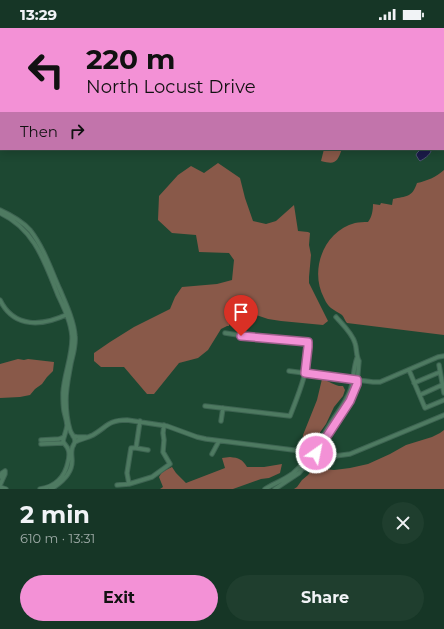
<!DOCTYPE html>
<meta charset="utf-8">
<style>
:root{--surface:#163626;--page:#1f3e2e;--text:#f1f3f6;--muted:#9eaba7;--line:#355043;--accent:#f391d6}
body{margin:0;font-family:Montserrat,sans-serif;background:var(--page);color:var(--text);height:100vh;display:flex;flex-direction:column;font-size:15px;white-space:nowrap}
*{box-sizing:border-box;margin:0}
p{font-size:13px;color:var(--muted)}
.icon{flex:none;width:22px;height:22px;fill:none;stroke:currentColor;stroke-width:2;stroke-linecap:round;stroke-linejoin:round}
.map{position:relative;height:461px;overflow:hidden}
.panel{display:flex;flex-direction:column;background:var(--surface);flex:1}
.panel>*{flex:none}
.guide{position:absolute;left:0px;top:0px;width:444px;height:122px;box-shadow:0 2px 10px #0003,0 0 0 1px var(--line);background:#f391d6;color:#111;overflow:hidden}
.pin{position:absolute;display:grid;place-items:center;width:34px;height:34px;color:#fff;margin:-41px -17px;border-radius:50% 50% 50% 0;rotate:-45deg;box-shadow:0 0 4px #0007}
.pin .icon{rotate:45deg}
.me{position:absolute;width:44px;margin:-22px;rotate:33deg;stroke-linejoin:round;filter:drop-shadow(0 0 3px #0008)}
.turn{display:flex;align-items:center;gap:14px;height:84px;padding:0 20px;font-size:18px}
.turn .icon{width:52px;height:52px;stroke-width:2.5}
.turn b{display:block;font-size:28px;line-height:34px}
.then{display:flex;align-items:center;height:38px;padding:0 20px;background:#0003;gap:8px;font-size:15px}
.round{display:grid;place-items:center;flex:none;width:42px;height:42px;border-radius:21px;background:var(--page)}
.headline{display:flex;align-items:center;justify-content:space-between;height:68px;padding:0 20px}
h1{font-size:24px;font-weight:700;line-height:30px}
.action{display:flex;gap:8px;margin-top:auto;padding:8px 20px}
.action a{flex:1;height:46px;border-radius:24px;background:var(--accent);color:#111;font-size:16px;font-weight:700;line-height:46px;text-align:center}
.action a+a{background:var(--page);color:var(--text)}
.status{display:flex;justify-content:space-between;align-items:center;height:28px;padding:0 20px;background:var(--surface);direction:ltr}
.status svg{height:11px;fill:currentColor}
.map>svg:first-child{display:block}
</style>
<div class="status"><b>13:29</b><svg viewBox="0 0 49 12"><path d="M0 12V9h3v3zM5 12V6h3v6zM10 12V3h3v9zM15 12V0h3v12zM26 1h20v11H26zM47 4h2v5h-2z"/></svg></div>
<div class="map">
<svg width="444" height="461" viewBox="0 0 444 461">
<rect width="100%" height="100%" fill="#1d4832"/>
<path fill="#895949" d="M 0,0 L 350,0 L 350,1 L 1,1 L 1,88 L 0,88 Z
M 324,121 L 342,121 C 337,134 336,137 321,133 Z
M 218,135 L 240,150 L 245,170 L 253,193 L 266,196 L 276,193 L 294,177 L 298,203 L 308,204 L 310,205 L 309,217 L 311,227 L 309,249 L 309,255 L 328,293 L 323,297 L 281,293 L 268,291 L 253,286 L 235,283 C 229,285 230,292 229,298 L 227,298 L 221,301 L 208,322 L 198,330 L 179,335 L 154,366 L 147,366 L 124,339 L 101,339 L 94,333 L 94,325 L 110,314 L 134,299 L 170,281 L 175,269 L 182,259 L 217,256 L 232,252 L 234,232 L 229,225 L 199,224 L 196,207 L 172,205 L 158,192 L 159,168 L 178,147 L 191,138 L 204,145 Z
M 444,142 L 444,307 L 347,295 C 345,293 344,289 342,287 C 340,285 336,284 334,282 C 330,280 326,275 324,270 C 309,242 324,203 355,195 C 359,194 364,194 368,194 C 372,189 373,182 373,176 L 380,177 L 381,175 L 392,177 L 393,171 C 406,168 412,170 417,155 C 427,153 436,149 444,142 Z
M 18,331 L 24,332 L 28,331 L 54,334 L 53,343 L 47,349 L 42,356 L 35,361 L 30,367 L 20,369 L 0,370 L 0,336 Z
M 322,351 C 329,353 336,359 343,358 L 345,362 L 343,368 L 334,379 L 326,396 L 321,403 L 315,413 L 303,410 L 303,407 L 317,372 Z
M 444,402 L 444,461 L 294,461 L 297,459 L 302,452 L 308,447 L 313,440 L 334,442 L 350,440 L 368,436 L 390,426 L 406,417 L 432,409 L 440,405 Z
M 230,429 C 239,430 242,431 247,439 L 264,439 L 282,436 L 280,445 L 269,450 L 261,451 L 233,461 L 160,461 L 163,459 L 159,449 L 162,444 L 172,439 L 176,445 L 186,455 L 225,440 L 222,430 Z"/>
<path fill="#1b1b49" stroke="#4d5470" d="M 421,121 L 430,121 L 431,123 C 430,127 424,131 420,133 L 419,132 L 416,127 L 417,125 Z"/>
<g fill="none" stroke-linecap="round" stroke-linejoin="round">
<defs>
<path id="minor" d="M 359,1 L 360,0
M 435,1 L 436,0
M 0,182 C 11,187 22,193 30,202 C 44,220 51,242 60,262 C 66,276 74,293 75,308 C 76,317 73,327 71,335 C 69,347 66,359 66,372 C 66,381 67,392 70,402 C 71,406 75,409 75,413 C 75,416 72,418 72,421 C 71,425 72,429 72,433 C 72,445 61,455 51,461
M 0,185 C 35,201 45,235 58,267 C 64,280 71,294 72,308 C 73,327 64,346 63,365 C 63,371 63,377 64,383 C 65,388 67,393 67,398 C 66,404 64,408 63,413 C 64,416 67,418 68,421 C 70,425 69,430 68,434 C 65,449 55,459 40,461
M 0,272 C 14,301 43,298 68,286
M 439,337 L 444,365
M 409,342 L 425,380 L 444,372
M 289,343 L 373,354 L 380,354 L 394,348 L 438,329 L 444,328
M 414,355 L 440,344
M 420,367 L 442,357
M 205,378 L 290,388 C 299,365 310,339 308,314 L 251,309 L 225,305
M 221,393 L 223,380
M 73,408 L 77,409 L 86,409
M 41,412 L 59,411 L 64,409
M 75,414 C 81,411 87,410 93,407 C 107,399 108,392 127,392 L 167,398 L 197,409 L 206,411 L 309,424 L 335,428 L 350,426 L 444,387
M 41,416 L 63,415
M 136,420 L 148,422
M 212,426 L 219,413
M 0,449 L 2,445 L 5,443
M 129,456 L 127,445 L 131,420 L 136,420 L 140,393
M 0,457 L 5,446 L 5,443
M 117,457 L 129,456 L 152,449 L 170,436 L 163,424 L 164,412 L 163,405 L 164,397
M 0,459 L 6,461
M 265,461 C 273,456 284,452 292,446 C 309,432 318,416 329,398 C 336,386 345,376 350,363 C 354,353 353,341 357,330
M 275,461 L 299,445 L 319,421 L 352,369 L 357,356 L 359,333 C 356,328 357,321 355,315 C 352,305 343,297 336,289"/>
</defs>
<use href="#minor" stroke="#3e6452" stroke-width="5.5"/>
<use href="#minor" stroke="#4e7a61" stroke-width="3.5"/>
</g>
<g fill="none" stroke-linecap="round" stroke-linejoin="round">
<defs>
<path id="route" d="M 241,308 L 308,314 L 308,319 L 305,345 L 357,352 L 357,356 L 350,373 L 316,425"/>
</defs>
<use href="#route" stroke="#9e5e8b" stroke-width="10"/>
<use href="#route" stroke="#f391d6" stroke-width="7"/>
</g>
</svg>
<div class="pin" style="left:241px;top:308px;background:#d93025"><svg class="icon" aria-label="arrive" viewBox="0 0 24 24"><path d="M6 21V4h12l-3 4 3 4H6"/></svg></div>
<svg class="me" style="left:316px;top:425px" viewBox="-20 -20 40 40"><circle r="17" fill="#f391d6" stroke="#fff" stroke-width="3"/><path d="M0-11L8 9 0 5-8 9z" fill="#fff"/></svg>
<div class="guide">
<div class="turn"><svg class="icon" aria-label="left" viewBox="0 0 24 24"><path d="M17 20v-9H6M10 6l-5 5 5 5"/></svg><div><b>220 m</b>North Locust Drive</div></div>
<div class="then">Then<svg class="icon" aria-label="right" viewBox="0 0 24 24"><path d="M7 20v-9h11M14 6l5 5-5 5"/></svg></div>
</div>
</div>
<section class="panel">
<div class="headline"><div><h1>2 min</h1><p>610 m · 13:31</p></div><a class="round"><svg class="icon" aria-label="close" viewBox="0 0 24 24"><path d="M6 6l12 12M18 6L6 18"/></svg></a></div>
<div class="action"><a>Exit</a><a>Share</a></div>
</section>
